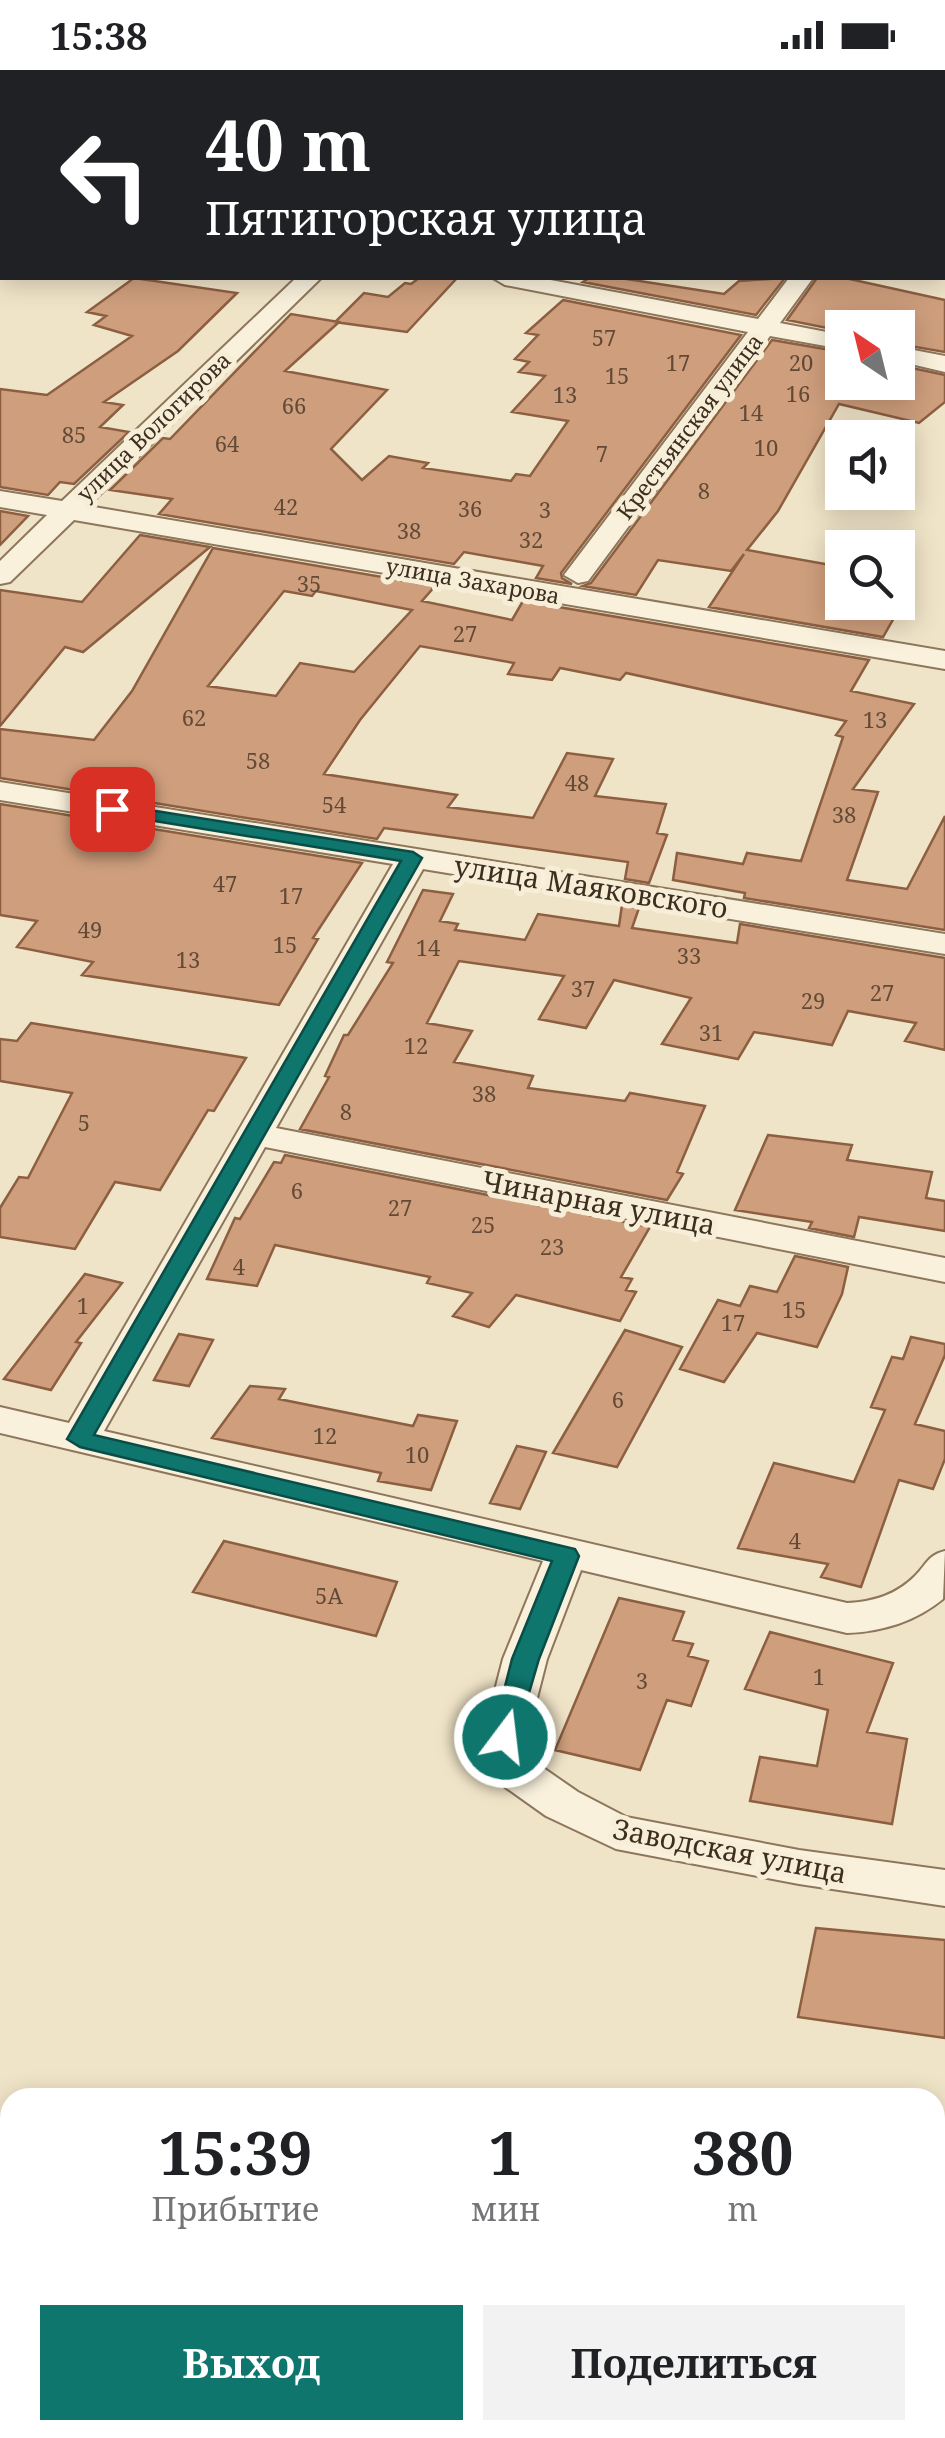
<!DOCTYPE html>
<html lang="ru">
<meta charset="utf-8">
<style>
:root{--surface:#fff;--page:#f2f2f2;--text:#202124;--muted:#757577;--accent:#0f766e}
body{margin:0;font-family:"Noto Serif",serif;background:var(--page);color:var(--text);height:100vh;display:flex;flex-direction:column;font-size:38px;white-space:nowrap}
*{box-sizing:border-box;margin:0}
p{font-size:32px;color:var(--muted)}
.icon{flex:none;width:55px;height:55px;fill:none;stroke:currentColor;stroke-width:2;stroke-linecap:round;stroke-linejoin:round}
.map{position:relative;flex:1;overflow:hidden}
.details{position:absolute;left:0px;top:2018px;width:945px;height:352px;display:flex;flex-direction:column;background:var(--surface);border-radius:30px 30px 0 0;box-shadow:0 5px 25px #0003}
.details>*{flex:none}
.banner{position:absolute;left:0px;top:0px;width:945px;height:210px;box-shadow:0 5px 25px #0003;background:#202124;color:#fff;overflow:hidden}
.needle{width:65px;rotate:325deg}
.fabs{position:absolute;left:825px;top:240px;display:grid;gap:20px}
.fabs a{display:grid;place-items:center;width:90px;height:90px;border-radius:0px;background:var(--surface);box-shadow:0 5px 25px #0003;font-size:50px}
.pin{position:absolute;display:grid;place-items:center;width:85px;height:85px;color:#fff;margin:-42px;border-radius:20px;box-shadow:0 5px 15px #0006}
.me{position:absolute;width:110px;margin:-55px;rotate:15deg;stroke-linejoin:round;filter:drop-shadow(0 0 8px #0008)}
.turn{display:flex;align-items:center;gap:35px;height:210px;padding:0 40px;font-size:45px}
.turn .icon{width:130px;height:130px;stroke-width:2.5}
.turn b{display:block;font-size:70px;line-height:85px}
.eta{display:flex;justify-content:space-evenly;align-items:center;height:170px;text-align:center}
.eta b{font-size:60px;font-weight:700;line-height:70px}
.button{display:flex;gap:20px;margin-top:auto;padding:20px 40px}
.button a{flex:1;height:115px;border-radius:0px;background:var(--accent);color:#fff;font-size:40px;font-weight:700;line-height:115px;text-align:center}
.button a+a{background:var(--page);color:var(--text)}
.status{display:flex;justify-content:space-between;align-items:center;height:70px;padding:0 50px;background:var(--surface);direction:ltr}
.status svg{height:28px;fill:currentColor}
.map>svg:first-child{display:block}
</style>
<div class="status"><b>15:38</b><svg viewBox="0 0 49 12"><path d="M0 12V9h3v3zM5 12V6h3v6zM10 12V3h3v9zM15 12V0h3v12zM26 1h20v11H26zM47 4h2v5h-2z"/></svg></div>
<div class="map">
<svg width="945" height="2368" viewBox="0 0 945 2368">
<rect width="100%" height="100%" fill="#f0e4c8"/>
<path fill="#cf9f7d" stroke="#8d5f41" stroke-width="2.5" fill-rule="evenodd" d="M 134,208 L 237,223 L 178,281 L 104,332 L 123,335 L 100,357 L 129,362 L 74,414 L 60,412 L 48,425 L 0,417 L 0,319 L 47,325 L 132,266 L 94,255 L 106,246 L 87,242 Z
M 419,208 L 457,208 L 407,262 L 335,252 L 364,223 L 388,227 L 405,213 L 411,214 Z
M 589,208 L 620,208 L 724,224 L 739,211 L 785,208 L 756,245 L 583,212 Z
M 817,208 L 845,208 L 945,230 L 945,282 L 898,274 L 898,258 L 842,258 L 842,261 L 787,250 Z
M 563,230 L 741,265 L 561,503 L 562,508 L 572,514 L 536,508 L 543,496 L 464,482 L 454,494 L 159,444 L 172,429 L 110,420 L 163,368 L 170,369 L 291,244 L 339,252 L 285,301 L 387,320 L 331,379 L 362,410 L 389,386 L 428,393 L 423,398 L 511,411 L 516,404 L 530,406 L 568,351 L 512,342 L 545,306 L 519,302 L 529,292 L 515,289 L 538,265 L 526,263 Z
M 772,270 L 842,282 L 842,312 L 898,312 L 898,295 L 945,305 L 945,332 L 919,353 L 839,334 L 778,441 L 747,480 L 842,497 L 842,532 L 903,532 L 883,567 L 709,537 L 744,484 L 731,501 L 658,490 L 636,525 L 583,516 L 591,513 Z
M 0,441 L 28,446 L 0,475 Z
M 140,465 L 210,477 L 83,582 L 65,577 L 0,656 L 0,520 L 82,532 Z
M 213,478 L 435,516 L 422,531 L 512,550 L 523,531 L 869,590 L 851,621 L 914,634 L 853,719 L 878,722 L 847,810 L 907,819 L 945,746 L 945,860 L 744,828 L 745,823 L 673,810 L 677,783 L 743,794 L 747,783 L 801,791 L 843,667 L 836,665 L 846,651 L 626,603 L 620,610 L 560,598 L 552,610 L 508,604 L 514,593 L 420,576 L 360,650 L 324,704 L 457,725 L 448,737 L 533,748 L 567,683 L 613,689 L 595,726 L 666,734 L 657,763 L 667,765 L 649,813 L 625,809 L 628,792 L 399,760 L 384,758 L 377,769 L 0,708 L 0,659 L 94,670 L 132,621 ZM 284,521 L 312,526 L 316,521 L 412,540 L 354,602 L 300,593 L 276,626 L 208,616 Z
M 0,734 L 362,793 L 313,868 L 318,869 L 279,935 L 82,905 L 93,892 L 17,877 L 37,851 L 0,845 Z
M 423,820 L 453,824 L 440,851 L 458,854 L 455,860 L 525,870 L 538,844 L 619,856 L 622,835 L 639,838 L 632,858 L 737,873 L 740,854 L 945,888 L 945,980 L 905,971 L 916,953 L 848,941 L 832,975 L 754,962 L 738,989 L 662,974 L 691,928 L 614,910 L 586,958 L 539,949 L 564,906 L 459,891 L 427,953 L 472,961 L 454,992 L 533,1006 L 528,1018 L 625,1031 L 630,1023 L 705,1036 L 677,1102 L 683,1104 L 667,1130 L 300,1059 L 329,1007 L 325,1006 L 344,965 L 348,965 L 393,893 L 387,892 Z
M 31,953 L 246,988 L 214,1041 L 208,1040 L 160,1120 L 115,1112 L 75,1179 L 0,1167 L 0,1138 L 19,1107 L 28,1108 L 72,1023 L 0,1011 L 0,969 L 17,971 Z
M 768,1065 L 852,1075 L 847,1090 L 932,1102 L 926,1128 L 945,1131 L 945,1161 L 859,1147 L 854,1167 L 809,1158 L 812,1152 L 735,1140 Z
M 285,1085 L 650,1157 L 621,1207 L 632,1209 L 626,1220 L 636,1222 L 620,1251 L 516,1225 L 489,1257 L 453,1246 L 472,1223 L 427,1213 L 430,1207 L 275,1175 L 257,1216 L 207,1209 L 235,1148 L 240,1149 L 274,1092 L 281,1093 Z
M 795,1186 L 848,1197 L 842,1224 L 817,1277 L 757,1263 L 724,1312 L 680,1299 L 718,1230 L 740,1236 L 750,1216 L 777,1222 Z
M 85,1204 L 122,1213 L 76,1272 L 81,1273 L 51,1320 L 4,1309 Z
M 625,1260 L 682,1277 L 617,1397 L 553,1383 Z
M 179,1264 L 213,1270 L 189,1316 L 154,1310 Z
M 911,1267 L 945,1274 L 945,1285 L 915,1354 L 945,1361 L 945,1389 L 933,1419 L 899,1410 L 861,1517 L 821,1507 L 828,1494 L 738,1478 L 774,1393 L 854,1412 L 885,1340 L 871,1337 L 892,1287 L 903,1289 Z
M 250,1316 L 285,1319 L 279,1329 L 413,1356 L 418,1345 L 457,1351 L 431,1420 L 378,1411 L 381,1403 L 212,1368 Z
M 517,1376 L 546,1382 L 520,1439 L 490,1433 Z
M 224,1471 L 397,1512 L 376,1566 L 193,1522 Z
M 619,1528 L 684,1542 L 673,1570 L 693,1574 L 688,1586 L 708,1591 L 691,1636 L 667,1630 L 640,1700 L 555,1680 Z
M 770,1562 L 893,1593 L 867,1662 L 907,1669 L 892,1754 L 750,1731 L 760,1687 L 817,1696 L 828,1640 L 745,1619 Z
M 816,1858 L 945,1870 L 945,1968 L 798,1947 Z"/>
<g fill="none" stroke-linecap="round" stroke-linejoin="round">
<defs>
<path id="minor" d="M 942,23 L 945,23 L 942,38 Z
M 0,117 L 2,117 L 2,131 L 0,131 Z
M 296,208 L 321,208 L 88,436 L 945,581 L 945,599 L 74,450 L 10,512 L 0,514 L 0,491 L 47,445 L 0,437 L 0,421 L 62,431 Z
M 493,208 L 540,208 L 758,249 L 789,208 L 813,208 L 780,253 L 842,265 L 842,279 L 770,266 L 588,511 L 578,513 L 564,505 L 748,262 L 505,215 Z
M 898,277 L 945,286 L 945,302 L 898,291 Z
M 0,712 L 945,864 L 945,884 L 423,799 L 276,1058 L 945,1188 L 945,1212 L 265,1077 L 104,1361 L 847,1533 C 873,1532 896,1525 915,1506 C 927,1494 928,1485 945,1481 L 943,1529 C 916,1551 882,1562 847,1563 L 581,1500 L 547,1589 L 527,1667 L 539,1695 L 578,1722 L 626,1747 L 799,1780 L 945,1800 L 945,1836 L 799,1814 L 616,1779 L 546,1746 L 505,1717 L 483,1667 L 503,1589 L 543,1491 L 0,1363 L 0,1337 L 69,1353 L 393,794 L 0,730 Z"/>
<path id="major" d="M 633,0 L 673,0 L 674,2 L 634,2 Z
M 942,50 L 945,50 L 945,67 L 942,67 Z"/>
</defs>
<use href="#minor" stroke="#8d765c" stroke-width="4"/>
<use href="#major" stroke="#5b4430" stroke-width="4"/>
<use href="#minor" fill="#faf1dc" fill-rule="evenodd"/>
<use href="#major" fill="#f3d9a0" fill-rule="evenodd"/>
</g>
<path fill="#0f766e" stroke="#0a4d48" stroke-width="2.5" d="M 112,734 L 413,782 L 422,788 L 94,1365 L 575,1479 L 579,1486 L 539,1589 L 514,1674 L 496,1674 L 492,1667 L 512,1589 L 552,1491 L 80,1377 L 67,1369 L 401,791 L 106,743 L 103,739 Z"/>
<g text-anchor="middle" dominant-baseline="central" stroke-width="10" stroke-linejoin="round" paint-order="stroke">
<g font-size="22" fill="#624a37">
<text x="604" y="267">57</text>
<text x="678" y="292">17</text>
<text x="801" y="292">20</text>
<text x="617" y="305">15</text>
<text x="798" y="323">16</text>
<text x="565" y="324">13</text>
<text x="294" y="335">66</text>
<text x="751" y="342">14</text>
<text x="74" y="364">85</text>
<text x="227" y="373">64</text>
<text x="766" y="377">10</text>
<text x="602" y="383">7</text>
<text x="704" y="420">8</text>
<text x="286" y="436">42</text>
<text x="470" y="438">36</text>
<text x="545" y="439">3</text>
<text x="409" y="460">38</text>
<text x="531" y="469">32</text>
<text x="309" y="513">35</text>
<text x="465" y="563">27</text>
<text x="194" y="647">62</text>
<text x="875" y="649">13</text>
<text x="258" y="690">58</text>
<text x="577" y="712">48</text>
<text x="334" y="734">54</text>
<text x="844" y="744">38</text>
<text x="225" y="813">47</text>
<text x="291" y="825">17</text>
<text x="90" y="859">49</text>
<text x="285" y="874">15</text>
<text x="428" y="877">14</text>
<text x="689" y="885">33</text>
<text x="188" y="889">13</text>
<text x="583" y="918">37</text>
<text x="882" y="922">27</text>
<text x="813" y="930">29</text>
<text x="711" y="962">31</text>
<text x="416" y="975">12</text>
<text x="484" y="1023">38</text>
<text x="346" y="1041">8</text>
<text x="84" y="1052">5</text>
<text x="297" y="1120">6</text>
<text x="400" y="1137">27</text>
<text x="483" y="1154">25</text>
<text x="552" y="1176">23</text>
<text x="239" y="1196">4</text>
<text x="83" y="1235">1</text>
<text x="794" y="1239">15</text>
<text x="733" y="1252">17</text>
<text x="618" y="1329">6</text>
<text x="325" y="1365">12</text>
<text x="417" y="1384">10</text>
<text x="795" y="1470">4</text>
<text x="329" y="1525">5А</text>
<text x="819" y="1606">1</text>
<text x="642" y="1610">3</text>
</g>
<g font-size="22" fill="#3d2e20" stroke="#f7eed8">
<text transform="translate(153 356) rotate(-44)">улица Вологирова</text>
<text transform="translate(689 356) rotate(-53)">Крестьянская улица</text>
<text transform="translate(473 510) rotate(10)">улица Захарова</text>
</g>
<g font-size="28" fill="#3d2e20" stroke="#f7eed8">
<text transform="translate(591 816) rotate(9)">улица Маяковского</text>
<text transform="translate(599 1132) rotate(11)">Чинарная улица</text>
<text transform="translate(730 1780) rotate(11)">Заводская улица</text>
</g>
</g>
</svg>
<div class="fabs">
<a><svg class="needle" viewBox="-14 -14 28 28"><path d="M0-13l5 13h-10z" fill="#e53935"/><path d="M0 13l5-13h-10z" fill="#757577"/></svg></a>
<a><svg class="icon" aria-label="sound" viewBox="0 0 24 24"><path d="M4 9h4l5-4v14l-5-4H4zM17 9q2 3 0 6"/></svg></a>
<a><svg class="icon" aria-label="search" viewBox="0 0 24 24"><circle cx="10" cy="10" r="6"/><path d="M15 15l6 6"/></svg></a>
</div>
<div class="pin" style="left:112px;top:739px;background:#d93025"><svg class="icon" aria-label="arrive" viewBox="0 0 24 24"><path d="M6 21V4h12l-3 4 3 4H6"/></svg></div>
<svg class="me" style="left:505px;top:1667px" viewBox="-20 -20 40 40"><circle r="17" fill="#0f766e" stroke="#fff" stroke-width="3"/><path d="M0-11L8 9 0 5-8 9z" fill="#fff"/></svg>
<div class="banner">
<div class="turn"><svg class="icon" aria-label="left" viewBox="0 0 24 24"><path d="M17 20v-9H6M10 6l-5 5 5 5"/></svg><div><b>40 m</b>Пятигорская улица</div></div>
</div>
<section class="details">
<div class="eta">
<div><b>15:39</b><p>Прибытие</p></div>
<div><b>1</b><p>мин</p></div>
<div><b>380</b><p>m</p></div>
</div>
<div class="button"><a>Выход</a><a>Поделиться</a></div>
</section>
</div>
